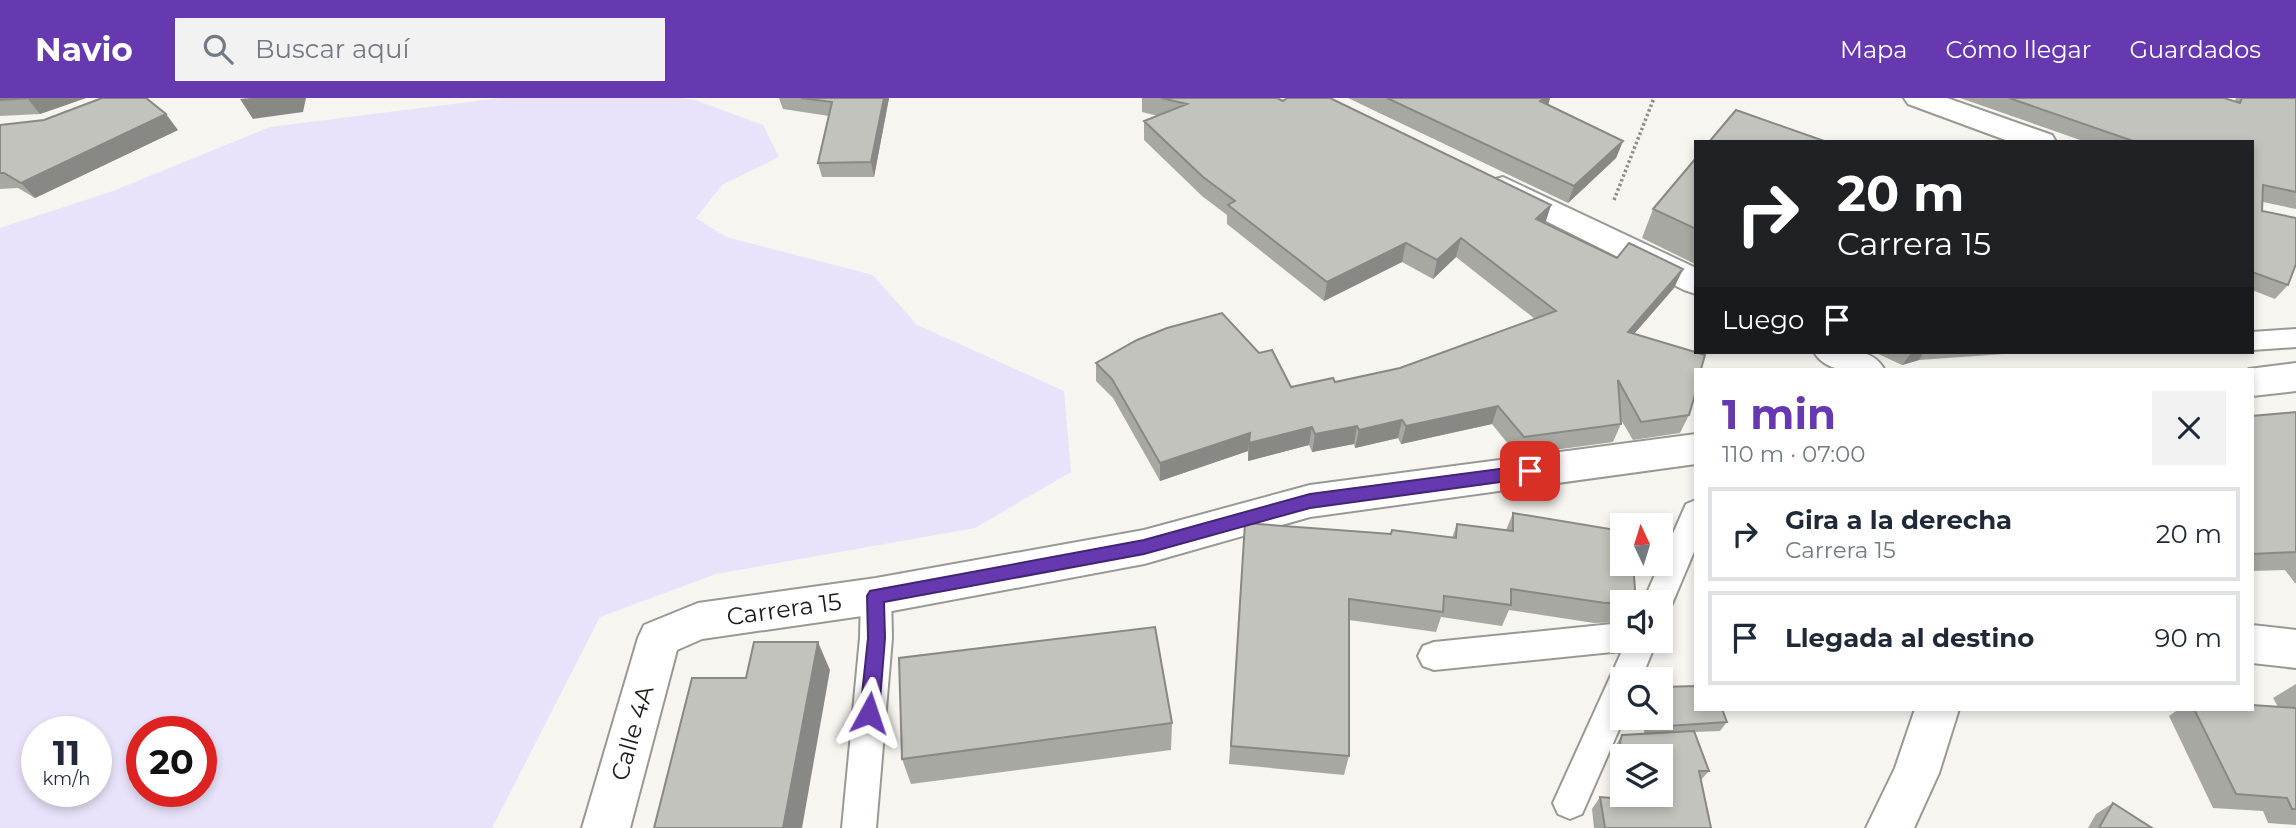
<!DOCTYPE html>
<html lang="es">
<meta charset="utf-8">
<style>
:root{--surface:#fff;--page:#f2f2f3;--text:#1f2937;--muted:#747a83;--line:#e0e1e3;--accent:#6639b1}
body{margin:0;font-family:Montserrat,sans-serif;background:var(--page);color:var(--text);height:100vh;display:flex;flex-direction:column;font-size:26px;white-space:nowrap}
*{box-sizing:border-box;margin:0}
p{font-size:23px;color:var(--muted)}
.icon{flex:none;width:38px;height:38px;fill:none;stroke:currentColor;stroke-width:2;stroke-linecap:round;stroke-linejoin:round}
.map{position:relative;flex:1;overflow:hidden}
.drawer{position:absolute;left:1694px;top:270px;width:560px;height:343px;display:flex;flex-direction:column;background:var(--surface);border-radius:0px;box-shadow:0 4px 10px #0003}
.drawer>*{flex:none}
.hud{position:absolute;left:1694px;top:42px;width:560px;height:214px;border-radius:0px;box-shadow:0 4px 10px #0003;background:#202124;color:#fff;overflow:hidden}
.needle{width:46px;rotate:356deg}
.tools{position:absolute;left:1610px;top:415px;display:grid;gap:14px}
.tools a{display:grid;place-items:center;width:63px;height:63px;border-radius:0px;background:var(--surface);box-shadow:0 4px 10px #0003;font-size:35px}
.speed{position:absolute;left:21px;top:618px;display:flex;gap:14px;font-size:35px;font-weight:700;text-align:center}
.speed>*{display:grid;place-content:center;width:91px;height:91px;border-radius:50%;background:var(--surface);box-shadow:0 4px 10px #0003;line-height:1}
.speed small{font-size:18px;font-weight:400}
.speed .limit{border:10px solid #d22;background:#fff;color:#111}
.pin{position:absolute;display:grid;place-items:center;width:60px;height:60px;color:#fff;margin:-30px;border-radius:14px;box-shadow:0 4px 10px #0006}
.me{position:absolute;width:77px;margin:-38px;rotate:5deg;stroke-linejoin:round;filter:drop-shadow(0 0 5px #0008)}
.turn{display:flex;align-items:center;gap:24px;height:147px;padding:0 28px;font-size:32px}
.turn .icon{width:91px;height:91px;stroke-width:2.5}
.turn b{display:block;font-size:49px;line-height:60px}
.then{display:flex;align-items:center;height:66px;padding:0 28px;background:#0003;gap:14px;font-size:26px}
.round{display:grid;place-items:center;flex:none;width:74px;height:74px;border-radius:0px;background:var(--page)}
.head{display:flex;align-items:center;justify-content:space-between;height:119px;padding:0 28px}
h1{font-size:42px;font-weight:700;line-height:52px;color:var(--accent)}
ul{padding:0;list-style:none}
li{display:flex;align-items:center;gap:21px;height:94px;margin:0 14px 10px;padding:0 14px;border:4px solid var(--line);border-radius:0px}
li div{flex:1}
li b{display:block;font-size:26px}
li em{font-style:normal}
header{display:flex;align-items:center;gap:42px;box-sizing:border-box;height:98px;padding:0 35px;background:var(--accent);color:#fff}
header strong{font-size:33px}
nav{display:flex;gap:38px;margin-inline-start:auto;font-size:24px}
.search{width:490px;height:63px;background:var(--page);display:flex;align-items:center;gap:18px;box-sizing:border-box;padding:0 24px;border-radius:0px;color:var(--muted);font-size:26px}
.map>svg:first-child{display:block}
</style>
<header>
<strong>Navio</strong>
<div class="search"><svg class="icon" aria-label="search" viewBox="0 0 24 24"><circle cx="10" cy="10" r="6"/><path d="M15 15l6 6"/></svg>Buscar aquí</div>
<nav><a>Mapa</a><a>Cómo llegar</a><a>Guardados</a></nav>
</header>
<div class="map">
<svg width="2296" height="730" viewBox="0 0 2296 730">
<rect width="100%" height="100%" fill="#f6f5f0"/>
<path fill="#e8e3fa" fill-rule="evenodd" d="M 500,0 L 680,0 L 695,2 L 763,27 L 779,59 L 722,87 L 696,120 L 726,139 L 873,177 L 917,227 L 1064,293 L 1071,374 L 975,430 L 716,476 L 600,519 L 492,730 L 0,730 L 0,130 L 113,93 L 270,29 ZM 37,634 L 96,634 L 96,693 L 37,693 ZM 142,634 L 201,634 L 201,693 L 142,693 Z"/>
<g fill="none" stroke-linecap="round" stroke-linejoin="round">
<defs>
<path id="service" d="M 2296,231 L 2296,249 L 2252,252 L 2252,234 Z
M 1696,402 L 1696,449 L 1669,513 L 1661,516 L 1661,504 L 1643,504 L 1686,406 Z
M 876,485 L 887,489 L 891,498 L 892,540 L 876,730 L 842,730 L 860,540 L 861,498 L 865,489 Z
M 1622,525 L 1622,542 L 1657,542 L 1641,581 L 1622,581 L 1624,620 L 1582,716 L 1570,721 L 1558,716 L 1553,705 L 1622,553 L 1434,572 L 1423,568 L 1418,558 L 1423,548 L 1434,544 Z"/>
<path id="minor" d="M 1904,0 L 1947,0 L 2052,37 L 2056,44 L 2011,44 L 1908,6 Z
M 1696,336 L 1696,366 L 1310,419 L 1144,466 L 876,516 L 702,541 L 677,552 L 630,730 L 582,730 L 638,540 L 644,527 L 698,505 L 876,480 L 1144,432 L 1310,387 Z"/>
<path id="tertiary" d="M 1503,79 L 1696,170 L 1696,196 L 1684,192 L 1492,96 L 1487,89 L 1492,82 Z
M 1814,254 C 1838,253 1871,247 1884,271 C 1860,272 1828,278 1814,254 Z
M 2252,527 L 2296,532 L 2296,570 L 2252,565 Z
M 1915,611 L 1959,611 L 1939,675 L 1914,730 L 1866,730 L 1895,670 Z"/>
<path id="secondary" d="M 2296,265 L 2296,293 L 2252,298 L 2252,271 L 2249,271 Z"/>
</defs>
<use href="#service" stroke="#999994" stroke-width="4"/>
<use href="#minor" stroke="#999994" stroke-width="4"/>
<use href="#tertiary" stroke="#999994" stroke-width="4"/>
<use href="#secondary" stroke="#999994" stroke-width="4"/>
<path stroke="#8f8e8b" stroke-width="3.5" stroke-dasharray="2.5 2.5" stroke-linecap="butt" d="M 1614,102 L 1654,0"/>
<use href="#service" fill="#fff" fill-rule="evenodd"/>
<use href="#minor" fill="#fff" fill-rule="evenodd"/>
<use href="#tertiary" fill="#fff" fill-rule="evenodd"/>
<use href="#secondary" fill="#fff" fill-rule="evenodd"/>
</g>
<path fill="#a8a8a3" d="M 0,0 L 86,0 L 40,16 L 0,18 Z
M 779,0 L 889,0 L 874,79 L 822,79 L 818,65 L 829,18 L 783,11 Z
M 1142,0 L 1277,0 L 1551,107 L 1545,125 L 1617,160 L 1683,171 L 1674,190 L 1634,236 L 1689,317 L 1680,335 L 1633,342 L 1620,320 L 1621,326 L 1613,344 L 1517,357 L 1492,326 L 1401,346 L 1398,340 L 1355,350 L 1354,346 L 1312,354 L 1309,347 L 1248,363 L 1248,353 L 1160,383 L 1113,300 L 1096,283 L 1096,265 L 1291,289 L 1335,284 L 1400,270 L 1535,221 L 1456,159 L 1433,181 L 1402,164 L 1324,203 L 1227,126 L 1227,117 L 1202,98 L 1144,42 L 1144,23 L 1158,18 L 1142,14 Z
M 1348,0 L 1550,0 L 1548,7 L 1623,43 L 1616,60 L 1568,105 Z
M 1960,0 L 2224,0 L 2235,3 L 2236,0 L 2296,0 L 2296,111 L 2263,104 L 2262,113 L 2288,187 L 2275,201 L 2252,192 L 2252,44 L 2086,44 Z
M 0,27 L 178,32 L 35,100 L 18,90 L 0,91 Z
M 1696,60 L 1696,165 L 1695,166 L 1642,140 L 1653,111 Z
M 1874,254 L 2032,254 L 1919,262 L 1902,267 Z
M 2296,314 L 2296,485 L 2295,485 L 2285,472 L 2252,473 L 2252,318 Z
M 1513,415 L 1622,504 L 1622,524 L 1594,525 L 1509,512 L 1502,528 L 1441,519 L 1436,534 L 1349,522 L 1349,658 L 1344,677 L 1229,666 L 1245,425 L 1391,436 L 1392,432 L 1452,440 L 1457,426 L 1506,432 Z
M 2296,586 L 2296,727 L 2268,725 L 2263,713 L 2213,710 L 2169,618 L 2179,611 L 2252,611 L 2278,609 L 2273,600 Z
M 1640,620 L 1661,620 L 1727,624 L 1720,633 L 1695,634 L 1709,673 L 1701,682 L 1711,730 L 1594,730 L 1592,711 L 1600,699 L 1624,701 L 1622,696 L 1661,696 L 1661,658 L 1622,658 L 1622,696 L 1611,657 L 1614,650 L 1622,637 L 1645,636 Z
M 1172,625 L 1171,652 L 911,686 L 902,661 Z
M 2113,705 L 2152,730 L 2088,730 L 2096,716 Z"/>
<path fill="#888884" d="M 30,0 L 86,0 L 40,16 L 28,1 Z
M 250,0 L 306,0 L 303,14 L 253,21 L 240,1 Z
M 884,0 L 889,0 L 874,79 L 871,64 Z
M 1544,0 L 1550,0 L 1547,12 L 1540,3 Z
M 166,16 L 178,32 L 35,100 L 21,85 Z
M 1623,43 L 1616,60 L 1568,105 L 1574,88 Z
M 1551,107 L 1545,126 L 1536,121 Z
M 1461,140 L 1456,159 L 1433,181 L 1437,162 Z
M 1406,145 L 1402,164 L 1324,203 L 1327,184 Z
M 1683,171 L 1674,190 L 1620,252 L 1628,234 Z
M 1912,254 L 1924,254 L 1919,262 L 1902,267 Z
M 1498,308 L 1492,326 L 1401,346 L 1406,328 Z
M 1402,322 L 1398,340 L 1355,350 L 1359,332 Z
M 1357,328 L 1354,346 L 1312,354 L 1315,336 Z
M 1312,329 L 1309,347 L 1248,363 L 1249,345 Z
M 1250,335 L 1248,353 L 1160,383 L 1160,365 Z
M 818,544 L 830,572 L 802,730 L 783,730 Z"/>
<path fill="#c3c3bd" stroke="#888884" stroke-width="2" d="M 0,0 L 30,0 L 0,2 Z
M 102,0 L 146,0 L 166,16 L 21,85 L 4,75 L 0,75 L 0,27 L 44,22 Z
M 801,0 L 884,0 L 871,64 L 818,65 L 832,4 Z
M 1161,0 L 1277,0 L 1283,3 L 1287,0 L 1330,0 L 1551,107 L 1536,121 L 1617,160 L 1629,145 L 1683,171 L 1628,234 L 1705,257 L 1701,271 L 1696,271 L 1696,293 L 1689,317 L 1641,324 L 1618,282 L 1621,326 L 1524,339 L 1498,308 L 1406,328 L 1402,322 L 1359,332 L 1357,328 L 1315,336 L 1312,329 L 1249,345 L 1250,335 L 1160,365 L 1112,281 L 1096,265 L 1137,242 L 1167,230 L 1222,215 L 1259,255 L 1272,252 L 1291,289 L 1333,280 L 1335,284 L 1400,270 L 1556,213 L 1461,140 L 1437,162 L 1406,145 L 1327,184 L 1228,107 L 1235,103 L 1203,79 L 1144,23 L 1187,6 Z
M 1387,0 L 1544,0 L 1540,3 L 1623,43 L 1574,88 Z
M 2009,0 L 2224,0 L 2240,5 L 2242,0 L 2296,0 L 2296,94 L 2263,87 L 2262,113 L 2296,120 L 2296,166 L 2288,187 L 2252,174 L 2252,44 L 2136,44 Z
M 1736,12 L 1827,44 L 1709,44 Z
M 1696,60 L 1696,131 L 1653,111 Z
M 2296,314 L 2296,454 L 2252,456 L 2252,318 Z
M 1513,415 L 1622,433 L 1622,466 L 1633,466 L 1636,504 L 1605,505 L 1511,491 L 1511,507 L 1444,498 L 1443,514 L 1349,501 L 1349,658 L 1231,648 L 1245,425 L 1391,436 L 1392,432 L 1456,440 L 1457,426 L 1513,433 Z
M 1155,529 L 1172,625 L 902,661 L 899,560 Z
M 754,544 L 818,544 L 783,730 L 654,730 L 692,580 L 746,580 Z
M 1696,588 L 1696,611 L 1722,611 L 1727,624 L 1652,629 L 1649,620 L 1661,620 L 1661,589 Z
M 2252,607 L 2296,610 L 2296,711 L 2292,711 L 2287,700 L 2236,696 L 2194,611 L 2252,611 Z
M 1694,633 L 1709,673 L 1699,673 L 1711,730 L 1605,730 L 1600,699 L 1637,702 L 1635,696 L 1661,696 L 1661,658 L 1624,658 L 1620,644 L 1622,637 Z
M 2113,705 L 2152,730 L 2099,730 Z"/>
<path fill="#6639b1" stroke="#422573" stroke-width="2" d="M 1530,367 L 1538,373 L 1530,380 L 1310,410 L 1144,456 L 884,504 L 885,540 L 879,615 L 876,621 L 869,624 L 863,621 L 860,615 L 868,540 L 867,498 L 870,493 L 1144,442 L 1310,396 Z"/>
<g text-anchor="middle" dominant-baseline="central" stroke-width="6" stroke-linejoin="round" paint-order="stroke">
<g font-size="24" fill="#1c1c1a" stroke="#fff">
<text transform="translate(784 511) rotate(-8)">Carrera 15</text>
<text transform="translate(632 635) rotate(-74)">Calle 4A</text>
</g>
</g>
</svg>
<div class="tools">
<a><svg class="needle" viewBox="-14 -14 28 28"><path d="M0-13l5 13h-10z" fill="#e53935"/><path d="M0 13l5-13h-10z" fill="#747a83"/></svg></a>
<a><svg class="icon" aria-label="sound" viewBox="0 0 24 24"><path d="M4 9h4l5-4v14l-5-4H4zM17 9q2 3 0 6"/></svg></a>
<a><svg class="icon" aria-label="search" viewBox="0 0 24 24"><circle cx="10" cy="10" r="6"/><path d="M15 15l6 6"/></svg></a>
<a><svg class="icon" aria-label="layers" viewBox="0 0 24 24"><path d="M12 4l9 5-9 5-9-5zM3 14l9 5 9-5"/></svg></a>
</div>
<div class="speed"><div>11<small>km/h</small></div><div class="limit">20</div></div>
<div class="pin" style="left:1530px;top:373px;background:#d93025"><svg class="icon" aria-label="arrive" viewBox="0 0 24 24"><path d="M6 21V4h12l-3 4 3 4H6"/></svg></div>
<svg class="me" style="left:869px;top:615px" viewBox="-20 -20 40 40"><path d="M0-17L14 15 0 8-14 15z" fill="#6639b1" stroke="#fff" stroke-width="4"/></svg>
<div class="hud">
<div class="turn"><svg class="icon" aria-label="right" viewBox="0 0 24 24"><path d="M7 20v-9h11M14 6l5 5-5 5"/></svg><div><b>20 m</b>Carrera 15</div></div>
<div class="then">Luego<svg class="icon" aria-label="arrive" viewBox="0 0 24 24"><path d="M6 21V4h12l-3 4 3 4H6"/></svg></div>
</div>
<section class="drawer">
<div class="head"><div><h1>1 min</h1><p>110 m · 07:00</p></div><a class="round"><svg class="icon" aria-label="close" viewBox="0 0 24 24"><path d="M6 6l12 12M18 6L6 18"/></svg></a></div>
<ul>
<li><svg class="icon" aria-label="right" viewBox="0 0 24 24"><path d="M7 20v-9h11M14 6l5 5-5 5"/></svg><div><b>Gira a la derecha</b><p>Carrera 15</p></div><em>20 m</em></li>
<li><svg class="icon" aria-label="arrive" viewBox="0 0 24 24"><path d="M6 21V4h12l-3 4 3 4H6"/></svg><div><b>Llegada al destino</b></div><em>90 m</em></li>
</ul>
</section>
</div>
